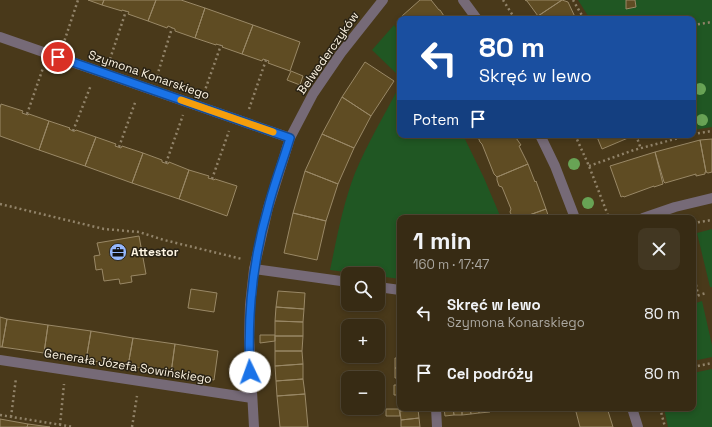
<!DOCTYPE html>
<html lang="pl">
<meta charset="utf-8">
<style>
:root{--surface:#372b14;--page:#423722;--text:#f1f3f6;--muted:#aaa7a0;--line:#514734}
body{margin:0;font-family:"Space Grotesk",sans-serif;background:var(--page);color:var(--text);height:100vh;display:flex;flex-direction:column;font-size:15px;white-space:nowrap}
*{box-sizing:border-box;margin:0}
p{font-size:13px;color:var(--muted)}
.icon{flex:none;width:22px;height:22px;fill:none;stroke:currentColor;stroke-width:2;stroke-linecap:round;stroke-linejoin:round}
.map{position:relative;flex:1;overflow:hidden}
.drawer{position:absolute;left:397px;top:215px;width:299px;height:196px;display:flex;flex-direction:column;background:var(--surface);border-radius:8px;box-shadow:0 2px 6px #0003,0 0 0 1px var(--line)}
.drawer>*{flex:none}
.banner{position:absolute;left:397px;top:16px;width:299px;height:122px;border-radius:8px;box-shadow:0 2px 6px #0003,0 0 0 1px var(--line);background:#1a4fa0;color:#fff;overflow:hidden}
.controls{position:absolute;left:341px;top:267px;display:grid;gap:8px}
.controls a{display:grid;place-items:center;width:44px;height:44px;border-radius:8px;background:var(--surface);box-shadow:0 2px 6px #0003,0 0 0 1px var(--line);font-size:20px}
.pin{position:absolute;display:grid;place-items:center;width:34px;height:34px;color:#fff;margin:-17px;border:2px solid #fff;border-radius:50%;box-shadow:0 1px 4px #0007}
.me{position:absolute;width:44px;margin:-22px;rotate:357deg;stroke-linejoin:round;filter:drop-shadow(0 0 3px #0008)}
.turn{display:flex;align-items:center;gap:14px;height:84px;padding:0 16px;font-size:18px}
.turn .icon{width:52px;height:52px;stroke-width:2.5}
.turn b{display:block;font-size:28px;line-height:34px}
.then{display:flex;align-items:center;height:38px;padding:0 16px;background:#0003;gap:8px;font-size:15px}
.round{display:grid;place-items:center;flex:none;width:42px;height:42px;border-radius:8px;background:var(--page)}
.headline{display:flex;align-items:center;justify-content:space-between;height:68px;padding:0 16px}
h1{font-size:24px;font-weight:700;line-height:30px}
ul{padding:0;list-style:none}
li{display:flex;align-items:center;gap:12px;height:60px;padding:0 16px}
li div{flex:1}
li b{display:block;font-size:15px}
li em{font-style:normal}
.map>svg:first-child{display:block}
</style>
<div class="map">
<svg width="712" height="427" viewBox="0 0 712 427">
<rect width="100%" height="100%" fill="#49391a"/>
<path fill="#205723" d="M 578,0 L 712,0 L 712,127 L 693,130 L 693,19 L 590,19 Z
M 394,25 L 400,33 L 400,77 L 372,50 Z
M 400,85 L 400,135 L 463,135 L 484,178 L 501,218 L 400,218 L 400,279 L 378,276 L 378,274 L 360,274 L 330,270 C 337,237 343,204 355,173 C 368,142 385,114 400,85 Z
M 712,229 L 712,287 L 710,287 L 697,233 Z
M 702,301 L 712,345 L 712,357 L 693,361 L 693,304 Z
M 712,369 L 712,427 L 668,427 L 664,408 L 693,408 L 693,373 Z"/>
<path fill="#5f4c23" stroke="#986" d="M 88,0 L 104,0 L 102,5 Z
M 104,0 L 156,0 L 148,21 L 128,14 L 129,12 L 122,10 L 122,11 L 102,5 Z
M 156,0 L 181,0 L 205,8 L 195,38 L 175,31 L 175,29 L 168,26 L 167,28 L 148,21 Z
M 420,0 L 431,0 L 439,10 L 440,10 L 446,19 L 404,19 L 402,16 Z
M 525,0 L 562,0 L 538,16 L 527,1 Z
M 562,0 L 568,2 L 576,19 L 540,19 L 538,16 Z
M 626,0 L 635,0 L 636,7 L 626,9 Z
M 205,8 L 253,25 L 242,54 L 222,47 L 223,46 L 216,44 L 216,45 L 195,38 Z
M 253,25 L 300,42 L 290,71 L 268,63 L 269,61 L 263,59 L 262,61 L 242,54 Z
M 365,62 L 394,81 L 371,116 L 342,97 Z
M 291,71 L 303,76 L 300,85 L 287,80 Z
M 342,97 L 371,116 L 354,148 L 322,134 Z
M 1,104 L 23,111 L 22,113 L 28,115 L 29,114 L 49,121 L 39,150 L 0,136 L 0,108 Z
M 49,121 L 70,128 L 69,129 L 73,131 L 75,131 L 76,130 L 96,137 L 85,166 L 39,150 Z
M 322,134 L 354,148 L 338,184 L 305,171 Z
M 478,135 L 514,135 L 521,145 L 519,146 L 528,164 L 497,177 L 494,174 L 482,144 L 480,142 L 478,137 Z
M 603,135 L 627,135 L 628,138 L 602,149 L 597,137 Z
M 96,137 L 116,144 L 115,146 L 121,148 L 122,146 L 143,153 L 132,183 L 85,166 Z
M 712,139 L 712,172 L 708,173 L 706,172 L 700,140 Z
M 700,140 L 706,172 L 705,172 L 705,174 L 696,176 L 696,174 L 665,183 L 664,182 L 655,152 Z
M 655,152 L 663,184 L 654,187 L 654,186 L 624,197 L 623,196 L 621,197 L 610,166 Z
M 143,153 L 162,160 L 162,162 L 168,164 L 169,162 L 189,170 L 179,199 L 132,183 Z
M 528,164 L 535,182 L 536,181 L 546,209 L 521,218 L 513,218 L 510,212 L 511,209 L 502,187 L 499,186 L 497,180 L 497,177 Z
M 189,170 L 209,176 L 208,178 L 212,179 L 214,180 L 215,179 L 237,186 L 227,216 L 179,199 Z
M 305,171 L 338,184 L 326,221 L 293,213 Z
M 546,209 L 549,218 L 521,218 Z
M 293,213 L 326,221 L 317,260 L 284,253 Z
M 139,236 L 146,274 L 131,276 L 132,282 L 120,284 L 119,279 L 104,281 L 102,269 L 96,270 L 94,256 L 100,255 L 97,243 Z
M 191,289 L 217,293 L 214,312 L 188,308 Z
M 278,291 L 305,293 L 304,309 L 276,307 Z
M 276,307 L 304,309 L 303,322 L 275,321 Z
M 397,315 L 400,315 L 400,325 L 397,324 Z
M 0,317 L 7,319 L 2,347 L 0,347 Z
M 7,319 L 48,325 L 44,353 L 2,347 Z
M 275,321 L 303,322 L 303,336 L 275,336 Z
M 48,325 L 91,331 L 86,360 L 44,353 Z
M 91,331 L 133,338 L 128,366 L 86,360 Z
M 260,335 L 275,335 L 275,341 L 260,343 Z
M 397,335 L 400,335 L 400,345 L 397,345 Z
M 275,336 L 303,336 L 302,351 L 275,351 Z
M 133,338 L 175,344 L 171,373 L 128,366 Z
M 175,344 L 218,351 L 214,380 L 171,373 Z
M 397,345 L 400,345 L 400,354 L 397,354 Z
M 275,351 L 302,351 L 303,364 L 275,366 Z
M 395,358 L 400,358 L 400,368 L 395,368 Z
M 303,364 L 303,379 L 276,381 L 275,366 Z
M 395,368 L 400,368 L 400,378 L 395,378 Z
M 303,379 L 305,394 L 277,396 L 276,381 Z
M 394,385 L 400,385 L 400,395 L 394,395 Z
M 305,394 L 308,427 L 280,427 L 277,396 Z
M 399,402 L 400,402 L 400,408 L 418,408 L 418,409 L 400,411 Z
M 444,408 L 453,408 L 454,415 L 445,416 Z
M 453,408 L 462,408 L 462,415 L 454,415 Z
M 462,408 L 470,408 L 471,414 L 462,415 Z
M 470,408 L 479,408 L 479,413 L 471,414 Z
M 479,408 L 489,408 L 490,412 L 479,413 Z
M 575,408 L 609,408 L 610,410 L 608,411 L 613,427 L 580,427 Z
M 386,409 L 399,409 L 400,416 L 386,416 Z
M 418,409 L 419,418 L 401,420 L 400,411 Z
M 419,418 L 420,427 L 401,427 L 401,420 Z
M 0,419 L 28,424 L 27,427 L 0,427 Z
M 28,424 L 50,427 L 27,427 Z"/>
<g fill="none" stroke-linecap="round" stroke-linejoin="round">
<path stroke="#918369" stroke-width="2.5" stroke-dasharray="2 3" stroke-linecap="butt" d="M 503,0 L 515,19
M 573,0 L 584,19
M 693,25 L 712,22
M 63,45 L 78,0
M 110,59 L 126,11
M 157,76 L 172,28
M 204,93 L 221,45
M 249,109 L 266,60
M 27,114 L 43,68
M 73,131 L 91,85
M 693,134 L 712,131
M 575,135 L 589,166 L 609,218
M 636,135 L 641,149
M 119,147 L 136,100
M 166,163 L 183,115
M 589,166 L 634,150 L 690,135
M 212,179 L 229,131
M 0,204 L 104,229 L 139,232 L 164,240 L 242,259
M 693,223 L 712,220
M 693,270 L 698,295
M 693,297 L 706,293
M 693,367 L 712,363
M 660,408 L 665,427
M 0,415 L 74,427
M 11,417 L 16,378
M 60,425 L 64,384
M 132,427 L 137,396"/>
<path stroke="#766a77" stroke-width="10" d="M 254,269 L 348,282
M 378,287 L 400,290
M 436,408 L 437,427"/>
<path stroke="#766a77" stroke-width="10" d="M 463,0 L 477,19
M 0,37 L 290,138
M 540,135 L 555,166 L 575,218
M 643,218 L 675,207 L 712,198
M 0,360 L 252,398
M 632,408 L 638,427
M 254,427 L 249,337 L 250,305 L 254,269 L 268,208 L 290,138 L 313,94 L 341,53 L 383,0"/>
</g>
<g fill="#68a355">
<circle cx="700" cy="89" r="6"/>
<circle cx="702" cy="120" r="6"/>
<circle cx="574" cy="164" r="6"/>
<circle cx="588" cy="203" r="6"/>
</g>
<g fill="none" stroke-linecap="round" stroke-linejoin="round">
<defs>
<path id="route" d="M 58,57 L 290,138 C 283,161 274,184 268,208 C 252,263 247,315 250,372"/>
</defs>
<use href="#route" stroke="#114b97" stroke-width="10"/>
<use href="#route" stroke="#1a73e8" stroke-width="7"/>
<path stroke="#f59e0b" stroke-width="7" d="M 181,100 L 273,132"/>
</g>
<defs>
<symbol id="office-disc" viewBox="-11 -11 22 22"><circle r="9.5" fill="#95b7fd" stroke="#292214"/><path d="M-6-3h4V-5.5h4V-3h4V5H-6ZM-1-4.5V-3h2v-1.5ZM-6 0V1H6V0Z" fill="#111"/></symbol>
</defs>
<g fill-rule="evenodd">
<use href="#office-disc" x="108" y="242" width="20" height="20"/>
</g>
<g text-anchor="middle" dominant-baseline="central" stroke-width="3" stroke-linejoin="round" paint-order="stroke">
<g font-size="12" fill="#fdf4e2" stroke="#292214">
<text transform="translate(328 53) rotate(-55)">Belwederczyków</text>
<text transform="translate(149 75) rotate(19)">Szymona Konarskiego</text>
<text transform="translate(128 366) rotate(9)">Generała Józefa Sowińskiego</text>
</g>
<g font-size="12" font-weight="bold" fill="#fdf4e2" stroke="#292214" text-anchor="start">
<text x="131" y="252">Attestor</text>
</g>
</g>
</svg>
<div class="controls">
<a><svg class="icon" aria-label="search" viewBox="0 0 24 24"><circle cx="10" cy="10" r="6"/><path d="M15 15l6 6"/></svg></a>
<a>+</a>
<a>−</a>
</div>
<div class="pin" style="left:58px;top:57px;background:#d93025"><svg class="icon" aria-label="arrive" viewBox="0 0 24 24"><path d="M6 21V4h12l-3 4 3 4H6"/></svg></div>
<svg class="me" style="left:250px;top:372px" viewBox="-20 -20 40 40"><circle r="19" fill="#fff"/><path d="M0-13L10 11 0 6-10 11z" fill="#1a73e8"/></svg>
<div class="banner">
<div class="turn"><svg class="icon" aria-label="left" viewBox="0 0 24 24"><path d="M17 20v-9H6M10 6l-5 5 5 5"/></svg><div><b>80 m</b>Skręć w lewo</div></div>
<div class="then">Potem<svg class="icon" aria-label="arrive" viewBox="0 0 24 24"><path d="M6 21V4h12l-3 4 3 4H6"/></svg></div>
</div>
<section class="drawer">
<div class="headline"><div><h1>1 min</h1><p>160 m · 17:47</p></div><a class="round"><svg class="icon" aria-label="close" viewBox="0 0 24 24"><path d="M6 6l12 12M18 6L6 18"/></svg></a></div>
<ul>
<li><svg class="icon" aria-label="left" viewBox="0 0 24 24"><path d="M17 20v-9H6M10 6l-5 5 5 5"/></svg><div><b>Skręć w lewo</b><p>Szymona Konarskiego</p></div><em>80 m</em></li>
<li><svg class="icon" aria-label="arrive" viewBox="0 0 24 24"><path d="M6 21V4h12l-3 4 3 4H6"/></svg><div><b>Cel podróży</b></div><em>80 m</em></li>
</ul>
</section>
</div>
